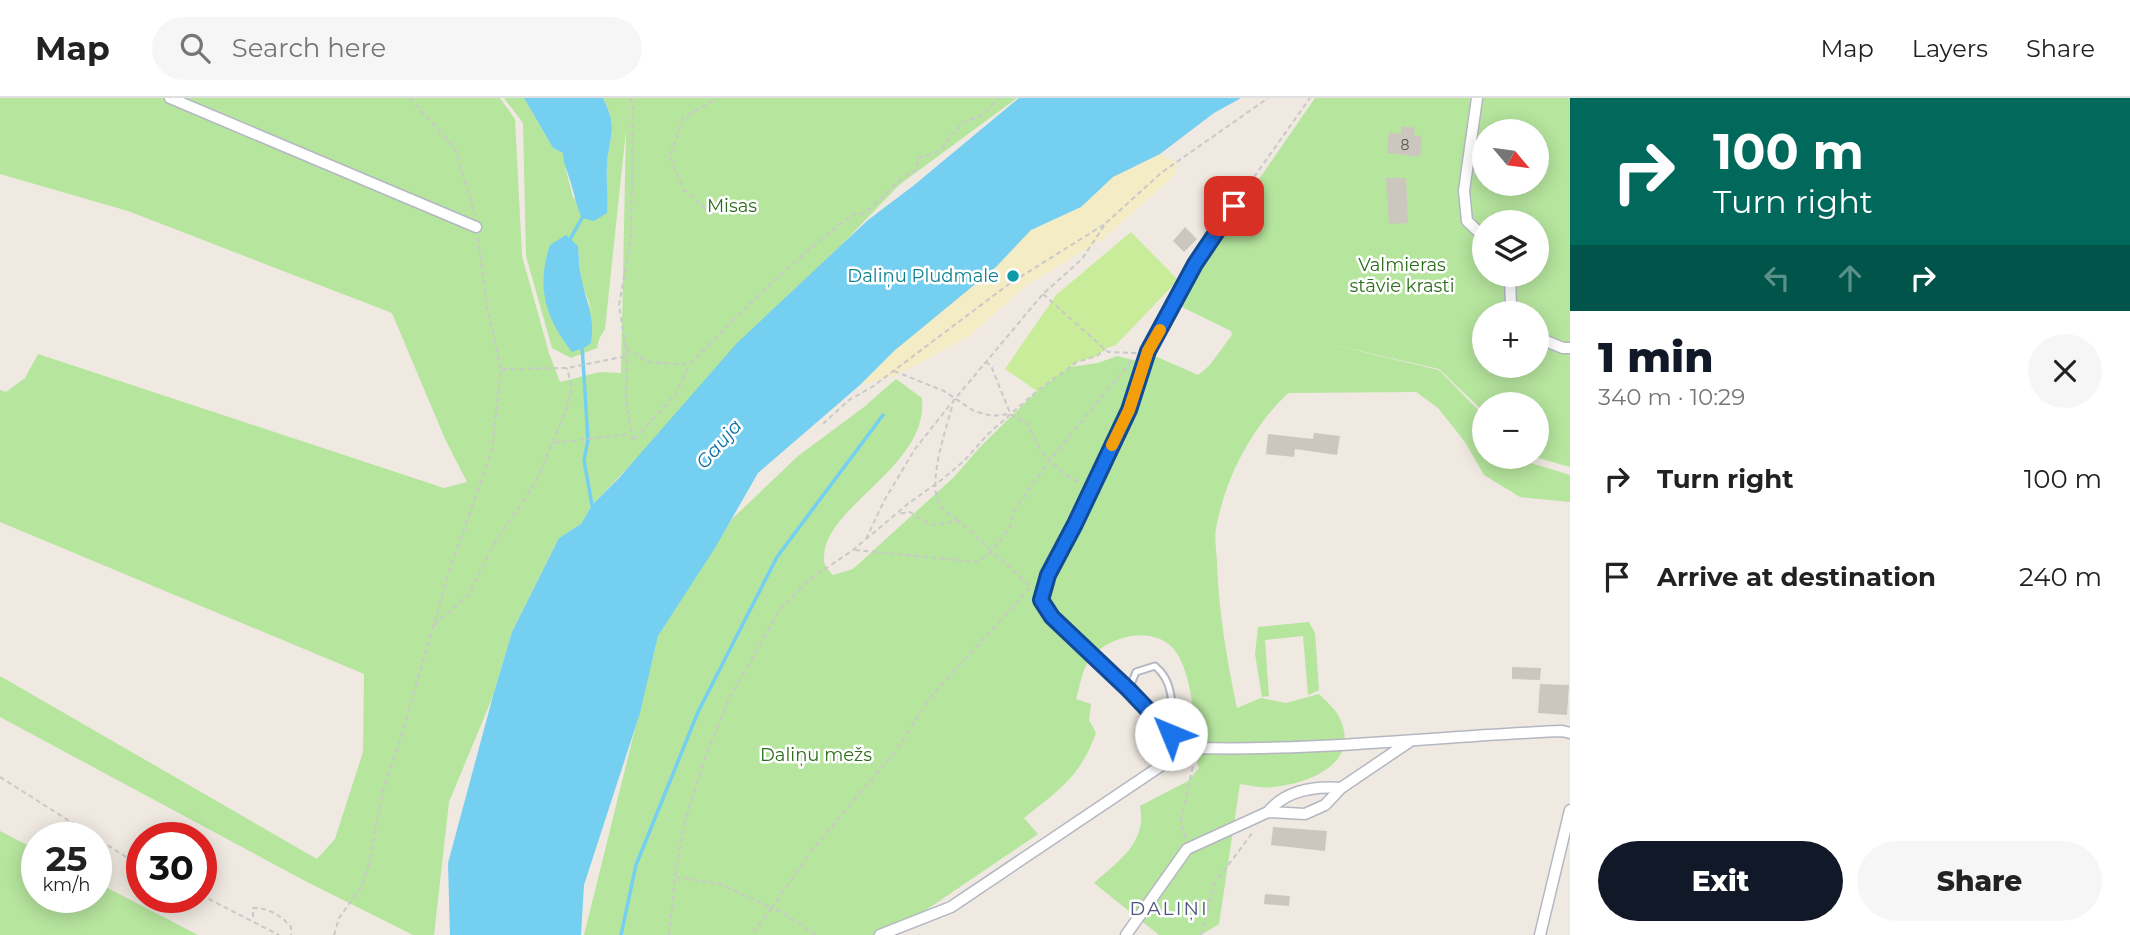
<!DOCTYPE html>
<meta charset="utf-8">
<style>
:root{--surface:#fff;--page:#f6f6f6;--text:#222;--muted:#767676;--line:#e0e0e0;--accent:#111827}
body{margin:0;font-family:Montserrat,sans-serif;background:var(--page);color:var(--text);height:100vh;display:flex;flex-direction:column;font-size:26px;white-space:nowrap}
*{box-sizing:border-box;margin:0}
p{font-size:23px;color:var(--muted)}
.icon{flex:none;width:38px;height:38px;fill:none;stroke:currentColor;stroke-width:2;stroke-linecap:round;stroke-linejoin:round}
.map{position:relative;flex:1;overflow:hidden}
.details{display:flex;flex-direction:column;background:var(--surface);width:560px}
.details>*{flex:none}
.top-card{background:#00695c;color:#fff;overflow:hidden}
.needle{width:46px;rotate:119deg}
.buttons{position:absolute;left:1472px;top:21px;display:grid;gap:14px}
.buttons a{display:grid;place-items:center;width:77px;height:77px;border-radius:50%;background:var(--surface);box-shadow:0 4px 18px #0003;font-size:35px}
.speed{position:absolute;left:21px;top:724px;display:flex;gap:14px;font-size:35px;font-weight:700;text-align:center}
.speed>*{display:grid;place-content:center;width:91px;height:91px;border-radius:50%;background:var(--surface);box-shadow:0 4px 18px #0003;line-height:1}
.speed small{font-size:18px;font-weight:400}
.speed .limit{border:10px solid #d22;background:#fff;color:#111}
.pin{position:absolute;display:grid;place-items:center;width:60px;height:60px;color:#fff;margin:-30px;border-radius:14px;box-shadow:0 4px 10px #0006}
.me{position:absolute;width:77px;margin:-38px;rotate:315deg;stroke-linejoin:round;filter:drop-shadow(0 0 5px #0008)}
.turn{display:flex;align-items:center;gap:24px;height:147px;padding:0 28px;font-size:32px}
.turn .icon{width:91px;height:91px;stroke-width:2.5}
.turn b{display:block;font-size:49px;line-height:60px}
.lanes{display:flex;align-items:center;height:66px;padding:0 28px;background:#0003;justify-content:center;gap:35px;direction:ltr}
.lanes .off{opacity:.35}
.round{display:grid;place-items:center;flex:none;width:74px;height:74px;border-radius:37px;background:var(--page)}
.headline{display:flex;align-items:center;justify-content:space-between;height:119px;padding:0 28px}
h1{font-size:42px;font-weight:800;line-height:52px;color:var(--accent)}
.button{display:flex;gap:14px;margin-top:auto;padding:14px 28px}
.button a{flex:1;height:80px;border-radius:42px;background:var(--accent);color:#fff;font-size:28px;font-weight:800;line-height:80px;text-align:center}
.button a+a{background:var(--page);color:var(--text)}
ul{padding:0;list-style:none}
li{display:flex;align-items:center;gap:21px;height:98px;padding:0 28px}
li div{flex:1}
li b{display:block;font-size:26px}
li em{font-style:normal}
header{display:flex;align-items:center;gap:42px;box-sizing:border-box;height:98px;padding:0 35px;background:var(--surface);border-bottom:2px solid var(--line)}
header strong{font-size:33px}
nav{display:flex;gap:38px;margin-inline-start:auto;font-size:24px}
.search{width:490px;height:63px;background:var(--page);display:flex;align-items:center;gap:18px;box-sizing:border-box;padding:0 24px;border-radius:38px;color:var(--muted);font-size:26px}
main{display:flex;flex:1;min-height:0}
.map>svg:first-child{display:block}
</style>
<header>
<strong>Map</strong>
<div class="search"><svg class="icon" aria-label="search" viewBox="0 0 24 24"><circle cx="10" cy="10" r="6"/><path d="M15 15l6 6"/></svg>Search here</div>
<nav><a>Map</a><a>Layers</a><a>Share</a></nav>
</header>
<main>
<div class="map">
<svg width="1570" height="837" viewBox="0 0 1570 837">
<rect width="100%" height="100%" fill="#efe9e1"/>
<path fill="#b6e59e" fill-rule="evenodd" d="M 0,0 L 500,0 L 515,21 L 522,158 L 549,255 L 560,284 L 600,274 L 621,275 L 626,32 L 605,231 L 599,241 L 597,250 L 571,260 L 552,250 L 526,158 L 523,25 L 504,0 L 524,0 L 553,50 L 563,55 C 564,71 570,84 573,100 L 607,115 C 607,98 606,81 607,65 C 610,35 618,31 603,0 L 1017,0 L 899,87 L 592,407 L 581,426 L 559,440 L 512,534 L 493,598 L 449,704 L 434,837 L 413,837 L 307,784 L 0,619 L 0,578 L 317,761 L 335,741 L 363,654 L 364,576 L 0,424 L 0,292 L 6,294 L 25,280 L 38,256 L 444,390 L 467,384 L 445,341 L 392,215 L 128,113 L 0,76 ZM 566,138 L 578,149 L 581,183 L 592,213 L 557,144 Z
M 1315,0 L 1570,0 L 1570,369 L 1535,359 L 1536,306 L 1484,306 L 1484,314 L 1439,271 L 1312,242 L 1439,272 L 1484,318 L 1484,359 L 1524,359 L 1531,365 L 1570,377 L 1570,404 L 1520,399 L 1484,377 L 1465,344 L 1438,310 L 1416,294 L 1288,295 C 1251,331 1226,378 1216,430 C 1214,441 1217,455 1217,467 C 1219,515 1227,563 1237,610 L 1261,600 L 1286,605 L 1319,596 C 1325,602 1333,609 1338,617 C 1363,663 1313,685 1273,689 C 1263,691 1250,687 1240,686 L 1219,826 L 1201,837 L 1159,837 L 1094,785 C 1119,762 1147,745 1140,708 L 1188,683 L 1199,670 L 1192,649 L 1199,648 C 1193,620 1192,577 1176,554 C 1156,526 1110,537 1091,560 C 1082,570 1080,588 1076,601 L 1091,606 L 1089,622 L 1096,635 C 1080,679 1059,692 1024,720 L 1038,736 L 904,827 L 897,837 L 584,837 L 658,538 L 732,421 L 798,358 L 864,309 L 896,281 L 922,300 C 929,369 824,408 824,459 C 823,467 828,472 833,477 L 853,471 L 954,379 L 981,348 L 1037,293 L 1070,269 L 1098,265 L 1117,258 L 1150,266 L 1155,258 L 1198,277 L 1209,268 L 1232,237 L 1231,233 L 1178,207 L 1201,165 ZM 1484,33 L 1536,33 L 1536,86 L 1484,86 ZM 1484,124 L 1536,124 L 1536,177 L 1484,177 ZM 1484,215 L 1536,215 L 1536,268 L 1484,268 Z
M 1309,524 L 1315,535 L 1319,592 L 1308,597 L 1303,538 L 1265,542 L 1269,598 L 1262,599 L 1255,556 L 1258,529 Z
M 0,733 L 37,752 L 37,800 L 96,800 L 96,784 L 198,837 L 0,837 Z"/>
<path fill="#f3ecc5" d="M 1160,56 L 1177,65 L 1175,77 L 1103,141 L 1027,187 L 968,239 L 895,278 L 860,287 L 894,253 L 996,169 L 1031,132 L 1081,109 L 1113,79 Z"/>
<path fill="#c9ec9a" d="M 1131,134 L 1178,182 L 1116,247 L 1105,251 L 1097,258 L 1077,264 L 1037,293 L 1005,271 L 1056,197 Z"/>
<path fill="#75cff0" d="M 524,0 L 603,0 C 618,31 610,35 607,65 C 606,81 608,98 607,115 L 594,123 L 582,120 C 576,107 574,95 570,82 C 567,72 563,66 563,55 L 553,50 Z
M 1019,0 L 1241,0 L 1214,15 L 1160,56 L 1113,79 L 1081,109 L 1031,132 L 996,169 L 894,253 L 860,287 L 758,375 L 715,450 L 658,538 L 640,615 L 584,787 L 581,837 L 450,837 L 448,765 L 493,598 L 512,534 L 559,440 L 581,426 L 592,407 L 619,380 L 737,245 L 868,122 L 913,88 Z
M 566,137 L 578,148 C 579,160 579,172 582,183 C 587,207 595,219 591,245 L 584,250 L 572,254 C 545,220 536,189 550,147 Z"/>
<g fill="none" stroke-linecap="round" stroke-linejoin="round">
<path stroke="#75cff0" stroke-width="3.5" d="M 569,143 L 582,120
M 582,247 L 588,342 L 584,362 L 592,407
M 621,837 L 636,767 L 698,614 L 777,459 L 883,317"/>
</g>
<path fill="#cbc7bf" d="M 1402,28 L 1415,30 L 1414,37 L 1422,38 L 1420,59 L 1387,55 L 1389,34 L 1401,36 Z
M 1386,80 L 1406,80 L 1408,125 L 1389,126 Z
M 1185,129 L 1197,141 L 1184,154 L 1173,143 Z
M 1314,335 L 1340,338 L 1337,357 L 1295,351 L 1294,359 L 1266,356 L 1268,336 L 1313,341 Z
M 1512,569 L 1541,570 L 1540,582 L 1512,581 Z
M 1540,586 L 1569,587 L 1567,617 L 1538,615 Z
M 1273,729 L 1327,733 L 1325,753 L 1271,747 Z
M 1265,796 L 1290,798 L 1289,808 L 1264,806 Z"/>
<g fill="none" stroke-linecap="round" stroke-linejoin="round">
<defs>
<path id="lane" d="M 1129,591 L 1136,574 L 1155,568 C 1176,585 1172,612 1171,637"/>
<path id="street" d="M 170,0 L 476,129
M 1477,0 L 1464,93 L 1467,123 L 1484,139
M 1247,89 L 1195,165 L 1148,253 L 1129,312 L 1075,426 L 1048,477 L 1040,502 C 1064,536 1098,562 1128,591 C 1149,612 1167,641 1197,650 C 1319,653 1440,638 1562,633 L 1570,635
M 1510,177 L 1511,208 L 1517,215
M 1536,239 L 1563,250 L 1570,250
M 1341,690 C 1313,688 1286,692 1268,714 L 1305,716 L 1325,707 L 1341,690 L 1409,644
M 880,837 L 951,809 L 1165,665 L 1197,650
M 1126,837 L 1187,751 L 1268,714
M 1540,837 L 1570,712"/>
</defs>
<use href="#lane" stroke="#b4b7c1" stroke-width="9"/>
<use href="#street" stroke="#b4b7c1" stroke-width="13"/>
<path stroke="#c9c9c9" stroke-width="2" stroke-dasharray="5 3.5" stroke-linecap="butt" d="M 409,0 L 455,50 L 475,117
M 630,0 L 633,7 L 631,140 L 619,207 L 627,258 L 626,303 L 633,343 L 675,297 L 689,268
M 1254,79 L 1310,0
M 712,117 L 684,92 L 670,58 L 683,20 L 718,0
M 1043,196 L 1108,254 L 1137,255
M 626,250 L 648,264 L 689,267 C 742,213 794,160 855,115 L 864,116 L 902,80 L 917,71 L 918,60 C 934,56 944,54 950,37 L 956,34 L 962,25 L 983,17 L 998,0
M 986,263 L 992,270 L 1010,315
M 502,271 L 567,270 L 627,258
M 894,273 L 944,293 L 974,313 L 992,318 L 1010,316 L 1027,325 L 1040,352 L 1064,376 L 1081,385
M 954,301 C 948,326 927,382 939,405 C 944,413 951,418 959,423
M 823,326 L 849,302 L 872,289 L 1009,186 L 1105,126
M 554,345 L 630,336
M 866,441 L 884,403 L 915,351 L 949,308 L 1043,196 L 1082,161 L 1106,125 L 1161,75 L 1268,0
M 855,452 L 977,464 L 991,454 L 1010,430 L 1013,414 L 1050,362 L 1133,261
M 434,527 L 469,496 L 492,449 L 536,384 L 566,312 L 572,290 L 567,270
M 0,679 L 142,769
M 1185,740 L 1181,723 L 1194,663
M 676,779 L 720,786 L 772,810 L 751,837
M 201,797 L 279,837
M 253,819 L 253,810 C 270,810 280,817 291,829 L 291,837
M 334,837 L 339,820 L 362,788 L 369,765 L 384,688 L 399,646 L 449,474 L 492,352 L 501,271 L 487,208 L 478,140
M 669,837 L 675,778 L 684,727 L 705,659 L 729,601 L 779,513 L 806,484 L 853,452 L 909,405 L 940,383 L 964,363 L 988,336 L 1037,293 L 1077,264 L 1097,258 L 1105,251
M 816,837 L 780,813 L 772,810 L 811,753 L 895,654 L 932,597 L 1031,489 L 959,423 L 931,427 L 910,414 L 897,416
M 1201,837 L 1214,786 L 1253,734"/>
<use href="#lane" stroke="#fff" stroke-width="5"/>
<use href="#street" stroke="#fff" stroke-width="10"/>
</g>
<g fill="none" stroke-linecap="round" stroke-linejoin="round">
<defs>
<path id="route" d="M 1171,636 L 1129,592 L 1052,519 L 1041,502 L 1048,477 L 1075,426 L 1129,312 L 1148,253 L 1195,166 L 1234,108"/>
</defs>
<use href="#route" stroke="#114b97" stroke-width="18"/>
<use href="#route" stroke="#1a73e8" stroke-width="12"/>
<path stroke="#f59e0b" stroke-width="12" d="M 1112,347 L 1129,312 L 1148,253 L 1160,232"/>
</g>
<circle fill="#0f9aa8" stroke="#fff" stroke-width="2.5" cx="1013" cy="178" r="7"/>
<g text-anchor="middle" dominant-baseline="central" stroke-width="5" stroke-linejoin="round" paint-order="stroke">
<g font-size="14" fill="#555452">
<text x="1405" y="47">8</text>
</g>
<g font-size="18" fill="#2c6e1b" stroke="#fff">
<text x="732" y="108">Misas</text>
<text x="1402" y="167">Valmieras<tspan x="1402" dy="21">stāvie krasti</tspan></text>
<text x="816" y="657">Daliņu mežs</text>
</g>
<g font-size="18" fill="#0d838f" stroke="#fff" text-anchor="end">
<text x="999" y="178">Daliņu Pludmale</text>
</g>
<g font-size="19" font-style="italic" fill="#0d6fa3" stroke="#fff">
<text transform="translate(719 346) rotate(-49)">Gauja</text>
</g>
<g font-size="19" letter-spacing="2" fill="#4d5680" stroke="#fff">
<text x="1169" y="810">DALIŅI</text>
</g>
</g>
</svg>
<div class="buttons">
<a><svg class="needle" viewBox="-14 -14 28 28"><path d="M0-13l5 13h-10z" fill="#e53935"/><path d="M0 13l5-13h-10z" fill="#767676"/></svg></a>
<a><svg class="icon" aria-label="layers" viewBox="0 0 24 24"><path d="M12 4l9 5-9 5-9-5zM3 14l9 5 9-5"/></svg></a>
<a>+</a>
<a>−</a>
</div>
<div class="speed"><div>25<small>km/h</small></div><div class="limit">30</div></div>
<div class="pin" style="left:1234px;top:108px;background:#d93025"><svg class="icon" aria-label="arrive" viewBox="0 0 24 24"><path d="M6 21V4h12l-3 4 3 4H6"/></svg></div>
<svg class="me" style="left:1171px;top:636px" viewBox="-20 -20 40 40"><circle r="19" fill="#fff"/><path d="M0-13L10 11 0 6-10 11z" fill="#1a73e8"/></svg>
</div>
<section class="details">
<div class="top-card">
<div class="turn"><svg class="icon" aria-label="right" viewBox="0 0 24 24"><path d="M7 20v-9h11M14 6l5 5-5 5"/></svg><div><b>100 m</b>Turn right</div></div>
<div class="lanes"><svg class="icon off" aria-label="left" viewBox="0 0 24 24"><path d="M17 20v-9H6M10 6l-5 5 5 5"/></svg><svg class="icon off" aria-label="ahead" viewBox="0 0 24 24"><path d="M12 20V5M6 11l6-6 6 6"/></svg><svg class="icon" aria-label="right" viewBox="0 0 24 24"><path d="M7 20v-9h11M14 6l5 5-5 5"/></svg></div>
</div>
<div class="headline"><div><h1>1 min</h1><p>340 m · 10:29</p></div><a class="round"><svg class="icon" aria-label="close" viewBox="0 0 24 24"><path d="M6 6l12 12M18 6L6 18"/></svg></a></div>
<ul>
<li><svg class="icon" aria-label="right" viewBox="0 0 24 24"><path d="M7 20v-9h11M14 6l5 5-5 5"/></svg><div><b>Turn right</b></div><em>100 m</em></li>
<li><svg class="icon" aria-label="arrive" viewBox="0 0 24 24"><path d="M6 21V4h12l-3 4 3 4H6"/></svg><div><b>Arrive at destination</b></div><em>240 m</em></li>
</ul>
<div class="button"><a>Exit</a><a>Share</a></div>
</section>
</main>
